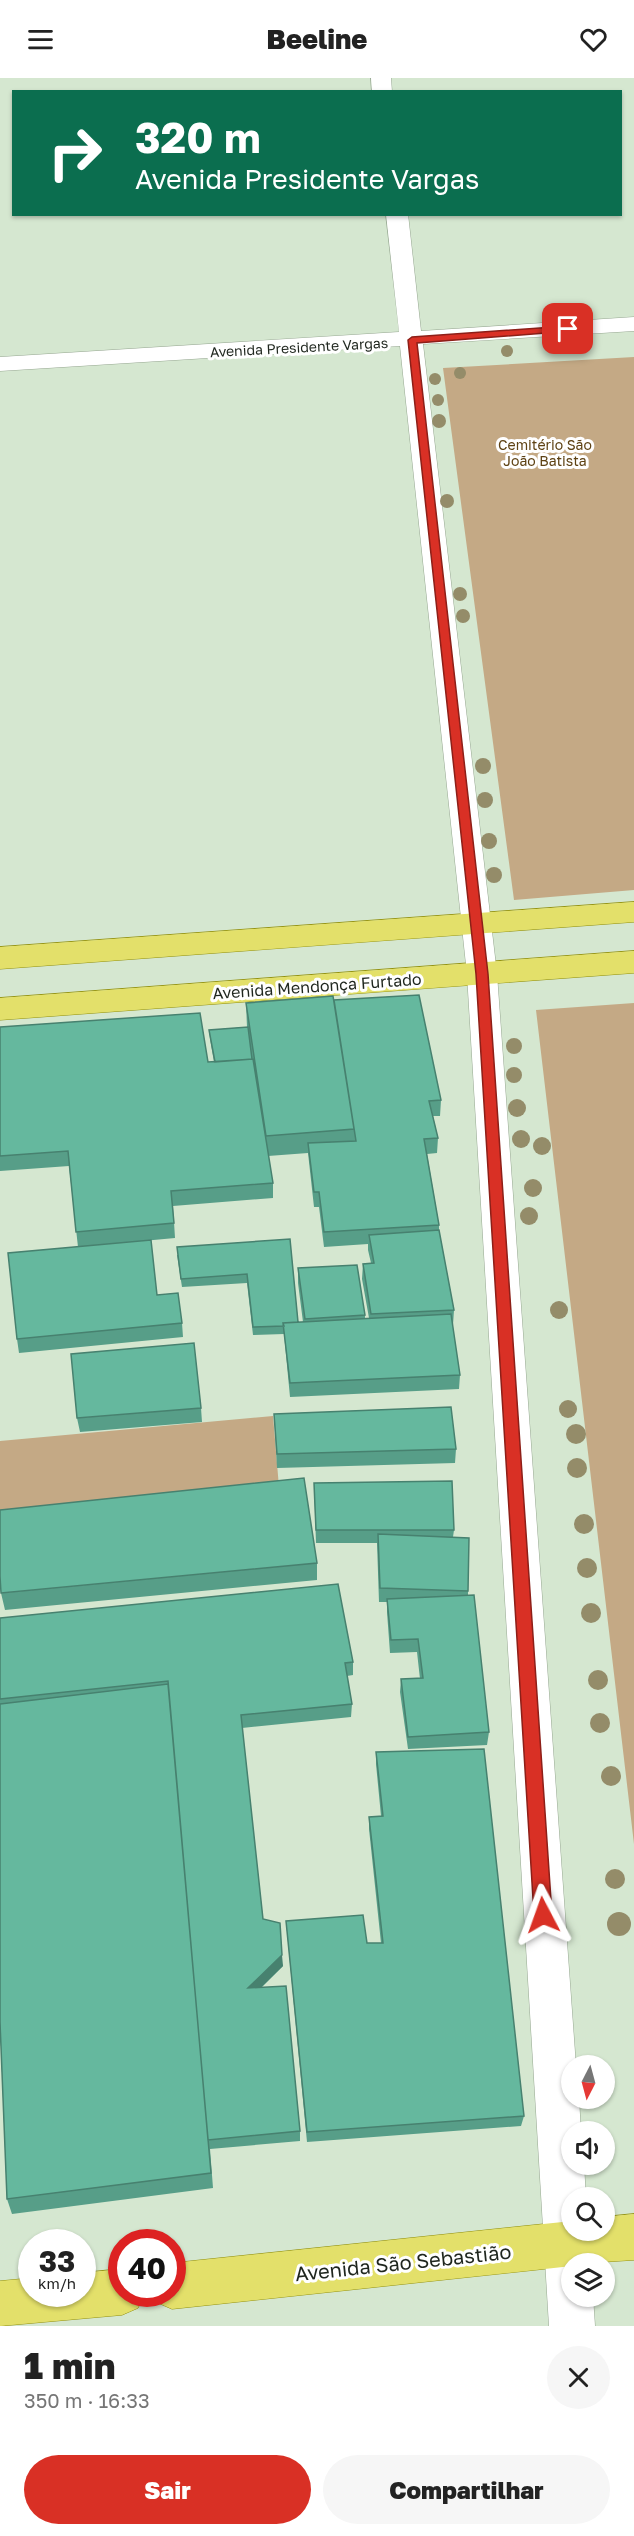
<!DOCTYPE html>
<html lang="pt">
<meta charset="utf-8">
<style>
:root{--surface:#fff;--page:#f6f6f6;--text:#222;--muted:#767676;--accent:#d93025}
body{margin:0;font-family:"Golos Text",sans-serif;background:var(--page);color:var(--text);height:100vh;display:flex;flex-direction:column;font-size:22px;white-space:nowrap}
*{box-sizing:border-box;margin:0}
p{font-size:20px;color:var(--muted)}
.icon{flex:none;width:33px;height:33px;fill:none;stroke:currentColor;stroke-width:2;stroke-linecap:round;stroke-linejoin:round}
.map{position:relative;height:2248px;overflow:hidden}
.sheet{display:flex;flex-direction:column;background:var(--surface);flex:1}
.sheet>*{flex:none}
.hud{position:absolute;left:12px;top:12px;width:610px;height:126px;border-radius:0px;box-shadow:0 2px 4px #0004;background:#0b6e4f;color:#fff;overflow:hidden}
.needle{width:39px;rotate:186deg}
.tools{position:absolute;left:561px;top:1977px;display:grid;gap:12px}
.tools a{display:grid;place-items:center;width:54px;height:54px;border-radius:50%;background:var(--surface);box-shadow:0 2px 4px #0004;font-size:30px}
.speed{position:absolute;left:18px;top:2151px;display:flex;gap:12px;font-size:30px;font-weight:700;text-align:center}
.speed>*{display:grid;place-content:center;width:78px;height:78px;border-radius:50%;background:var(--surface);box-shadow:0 2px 4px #0004;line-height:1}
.speed small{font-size:15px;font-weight:400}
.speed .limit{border:9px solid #d22;background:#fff;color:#111}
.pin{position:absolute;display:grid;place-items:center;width:51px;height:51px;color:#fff;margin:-26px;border-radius:12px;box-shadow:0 3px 9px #0006}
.me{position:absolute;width:66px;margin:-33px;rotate:356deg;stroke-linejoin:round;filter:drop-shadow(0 0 4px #0008)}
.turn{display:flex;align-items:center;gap:21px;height:126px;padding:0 24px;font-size:27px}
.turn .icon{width:78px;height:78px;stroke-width:2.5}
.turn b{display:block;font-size:42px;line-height:51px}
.round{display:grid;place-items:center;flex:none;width:63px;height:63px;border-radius:32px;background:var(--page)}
.summary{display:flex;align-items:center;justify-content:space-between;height:102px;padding:0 24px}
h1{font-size:36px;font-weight:800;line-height:45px}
.cta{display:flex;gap:12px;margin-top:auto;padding:12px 24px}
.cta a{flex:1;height:69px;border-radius:36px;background:var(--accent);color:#fff;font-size:24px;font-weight:800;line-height:69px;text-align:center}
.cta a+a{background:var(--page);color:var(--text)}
header{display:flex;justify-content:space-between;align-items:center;height:78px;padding:0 24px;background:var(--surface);font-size:27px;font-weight:800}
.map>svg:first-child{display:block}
</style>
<header><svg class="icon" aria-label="menu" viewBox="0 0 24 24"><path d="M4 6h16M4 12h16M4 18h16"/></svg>Beeline<svg class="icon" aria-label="heart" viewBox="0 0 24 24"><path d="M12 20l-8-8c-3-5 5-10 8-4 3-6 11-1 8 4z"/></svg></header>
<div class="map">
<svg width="634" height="2248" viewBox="0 0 634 2248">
<rect width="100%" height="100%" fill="#d5e7d0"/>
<path fill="#c4a985" d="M 634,279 L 634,812 L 514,822 L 443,290 Z
M 634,925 L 634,1766 L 536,932 Z
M 273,1338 L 280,1421 L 0,1450 L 0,1363 Z"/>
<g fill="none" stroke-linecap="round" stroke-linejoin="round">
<defs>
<path id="minor" d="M 371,0 L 391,0 L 392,14 L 372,14 Z
M 386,136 L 408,136 L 421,253 L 634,239 L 634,253 L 423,266 L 497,896 L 576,1988 L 572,1988 L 572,2020 L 579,2020 L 581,2054 L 572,2054 L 572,2086 L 584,2086 L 586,2120 L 572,2120 L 572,2152 L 588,2152 L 591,2186 L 572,2186 L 572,2218 L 593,2218 L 595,2248 L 549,2248 L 467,896 L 400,268 L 0,293 L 0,279 L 399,254 Z"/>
<path id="major" d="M 634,824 L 634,844 L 0,891 L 0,869 Z
M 634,873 L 634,895 L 0,942 L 0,920 Z
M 634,2136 L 634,2182 L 572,2186 L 572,2188 L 172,2231 L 156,2224 L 152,2216 L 172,2216 L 172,2185 L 572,2143 L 572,2152 L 604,2152 L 604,2139 Z
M 122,2191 L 122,2216 L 144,2216 L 138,2230 L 122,2237 L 0,2248 L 0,2203 L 32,2200 L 32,2216 L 82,2216 L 82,2195 Z"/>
</defs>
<use href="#minor" stroke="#96a791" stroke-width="1"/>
<use href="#major" stroke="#93910f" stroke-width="1"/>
<use href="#minor" fill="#fff" fill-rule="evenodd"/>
<use href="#major" fill="#e3e06a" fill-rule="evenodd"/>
</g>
<g fill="#948c69">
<circle cx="507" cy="273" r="6"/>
<circle cx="460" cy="295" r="6"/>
<circle cx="435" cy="301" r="6"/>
<circle cx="438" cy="322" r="6"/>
<circle cx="439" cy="343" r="7"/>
<circle cx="447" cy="423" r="7"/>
<circle cx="460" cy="516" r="7"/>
<circle cx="463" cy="538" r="7"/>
<circle cx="483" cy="688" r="8"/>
<circle cx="485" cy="722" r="8"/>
<circle cx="489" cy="763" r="8"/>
<circle cx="494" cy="797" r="8"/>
<circle cx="514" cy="968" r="8"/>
<circle cx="514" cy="997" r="8"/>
<circle cx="517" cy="1030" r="9"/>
<circle cx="521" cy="1061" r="9"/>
<circle cx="542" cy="1068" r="9"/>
<circle cx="533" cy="1110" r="9"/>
<circle cx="529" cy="1138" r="9"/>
<circle cx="559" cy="1232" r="9"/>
<circle cx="568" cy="1331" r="9"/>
<circle cx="576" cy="1356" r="10"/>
<circle cx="577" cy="1390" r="10"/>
<circle cx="584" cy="1446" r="10"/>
<circle cx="587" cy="1490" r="10"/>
<circle cx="591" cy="1535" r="10"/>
<circle cx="598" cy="1602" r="10"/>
<circle cx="600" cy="1645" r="10"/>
<circle cx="611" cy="1698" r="10"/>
<circle cx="615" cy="1801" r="10"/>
<circle cx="619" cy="1846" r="12"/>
</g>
<path fill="#579e88" d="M 334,922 L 441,1022 L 440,1038 L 433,1038 L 438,1060 L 437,1075 L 427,1076 L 439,1147 L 439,1152 L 454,1232 L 453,1247 L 452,1247 L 460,1297 L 459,1311 L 290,1319 L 284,1256 L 253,1257 L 247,1205 L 182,1209 L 177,1177 L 290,1161 L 298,1244 L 303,1244 L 298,1205 L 298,1190 L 365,1237 L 365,1241 L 369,1240 L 362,1201 L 363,1186 L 371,1185 L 368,1172 L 368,1166 L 324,1169 L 319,1129 L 314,1129 L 308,1075 L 268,1078 L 273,1105 L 273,1120 L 173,1128 L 175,1160 L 78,1169 L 69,1088 L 0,1093 L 0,949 L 208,984 L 214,984 L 210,961 L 209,952 L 247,949 L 246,925 Z
M 157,1217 L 182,1245 L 183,1259 L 19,1275 L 17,1261 Z
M 201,1330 L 202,1344 L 80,1354 L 77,1340 Z
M 274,1336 L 456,1371 L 455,1385 L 277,1390 Z
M 314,1405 L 454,1452 L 453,1459 L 468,1513 L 468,1518 L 489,1654 L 487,1667 L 408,1671 L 400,1614 L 401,1601 L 420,1601 L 417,1574 L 390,1575 L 387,1534 L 387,1524 L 379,1524 L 377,1465 L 316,1465 Z
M 317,1485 L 317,1502 L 5,1532 L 1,1515 Z
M 0,1540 L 353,1584 L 353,1597 L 347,1598 L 352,1626 L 351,1639 L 242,1650 L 263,1841 L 283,1888 L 261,1910 L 300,2053 L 300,2063 L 210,2071 L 213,2110 L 12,2136 L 7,2121 L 0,1944 Z
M 376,1674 L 524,2038 L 521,2048 L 307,2064 L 287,1854 L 286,1843 L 367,1865 L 381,1865 L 369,1751 L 369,1739 L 381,1738 L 376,1686 Z"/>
<path fill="#47816f" d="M 282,1877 L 283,1888 L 249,1921 L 248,1910 Z"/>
<path fill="#65b89e" stroke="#47816f" stroke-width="1.5" d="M 419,917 L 441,1022 L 429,1023 L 438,1060 L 424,1061 L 439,1147 L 324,1154 L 319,1114 L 314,1114 L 308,1065 L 356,1063 L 334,922 Z
M 333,918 L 354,1051 L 266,1058 L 246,925 Z
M 200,935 L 208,984 L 253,981 L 273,1105 L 171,1113 L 174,1145 L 76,1154 L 68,1073 L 0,1078 L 0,949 Z
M 248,949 L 252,981 L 215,984 L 209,952 Z
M 439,1152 L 454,1232 L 371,1236 L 363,1186 L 374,1185 L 369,1157 Z
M 290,1161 L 298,1244 L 283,1245 L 284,1248 L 253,1249 L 247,1196 L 181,1201 L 177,1169 Z
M 151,1162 L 157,1217 L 178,1215 L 182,1245 L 17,1261 L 8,1175 Z
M 357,1187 L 365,1237 L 305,1241 L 298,1190 Z
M 451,1236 L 460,1297 L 290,1305 L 283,1245 Z
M 194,1265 L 201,1330 L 77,1340 L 71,1276 Z
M 451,1329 L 456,1371 L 277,1376 L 274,1336 Z
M 304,1400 L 317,1485 L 1,1515 L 0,1498 L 0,1432 Z
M 452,1403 L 454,1452 L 316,1452 L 314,1405 Z
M 378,1456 L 469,1460 L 468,1513 L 380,1510 Z
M 338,1506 L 353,1584 L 345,1585 L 352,1626 L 241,1637 L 263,1841 L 280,1845 L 282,1877 L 248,1910 L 286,1908 L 300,2053 L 208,2062 L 168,1603 L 0,1621 L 0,1540 Z
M 474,1517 L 489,1654 L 408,1659 L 401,1601 L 423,1600 L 418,1561 L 391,1562 L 387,1521 Z
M 168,1606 L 211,2095 L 7,2121 L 0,1944 L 0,1626 Z
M 484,1671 L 524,2038 L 307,2054 L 286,1843 L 363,1837 L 367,1865 L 383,1865 L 369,1739 L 383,1738 L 376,1674 Z"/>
<path fill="#d93025" stroke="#8d1f18" stroke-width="1.5" d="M 568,248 L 572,251 L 571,253 L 417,265 L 488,896 L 552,1837 L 549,1843 L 543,1846 L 537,1843 L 534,1837 L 476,896 L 408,262 L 412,259 Z"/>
<g text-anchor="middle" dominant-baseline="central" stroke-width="6" stroke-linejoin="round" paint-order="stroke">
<g font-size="14" fill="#1f261e" stroke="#fff">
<text transform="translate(299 269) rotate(-3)">Avenida Presidente Vargas</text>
</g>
<g font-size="14" fill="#5e4214" stroke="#fff">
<text x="545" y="366">Cemitério São<tspan x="545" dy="16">João Batista</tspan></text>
</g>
<g font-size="16" fill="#1f261e" stroke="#fff">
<text transform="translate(317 908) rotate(-4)">Avenida Mendonça Furtado</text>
</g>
<g font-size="20" fill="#1f261e" stroke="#fff">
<text transform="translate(403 2184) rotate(-6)">Avenida São Sebastião</text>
</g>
</g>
</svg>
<div class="tools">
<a><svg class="needle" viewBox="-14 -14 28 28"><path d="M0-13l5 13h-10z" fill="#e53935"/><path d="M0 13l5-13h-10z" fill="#767676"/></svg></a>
<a><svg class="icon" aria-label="sound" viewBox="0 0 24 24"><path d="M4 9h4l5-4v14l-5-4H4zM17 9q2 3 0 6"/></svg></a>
<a><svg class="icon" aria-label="search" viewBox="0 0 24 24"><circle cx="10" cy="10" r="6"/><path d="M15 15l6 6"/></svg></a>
<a><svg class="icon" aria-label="layers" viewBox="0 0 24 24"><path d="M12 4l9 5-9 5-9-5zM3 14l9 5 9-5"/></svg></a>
</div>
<div class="speed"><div>33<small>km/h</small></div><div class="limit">40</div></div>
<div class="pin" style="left:568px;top:251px;background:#d93025"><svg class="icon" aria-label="arrive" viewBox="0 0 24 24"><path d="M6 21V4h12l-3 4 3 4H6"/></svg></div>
<svg class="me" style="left:543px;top:1837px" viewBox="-20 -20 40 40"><path d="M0-17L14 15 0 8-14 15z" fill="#d93025" stroke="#fff" stroke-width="4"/></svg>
<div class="hud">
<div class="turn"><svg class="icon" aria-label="right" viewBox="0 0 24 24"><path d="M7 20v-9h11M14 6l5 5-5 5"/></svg><div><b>320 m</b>Avenida Presidente Vargas</div></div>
</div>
</div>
<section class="sheet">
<div class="summary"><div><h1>1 min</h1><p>350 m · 16:33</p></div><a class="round"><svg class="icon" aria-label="close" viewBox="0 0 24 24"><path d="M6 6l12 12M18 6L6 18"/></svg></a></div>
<div class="cta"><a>Sair</a><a>Compartilhar</a></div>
</section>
